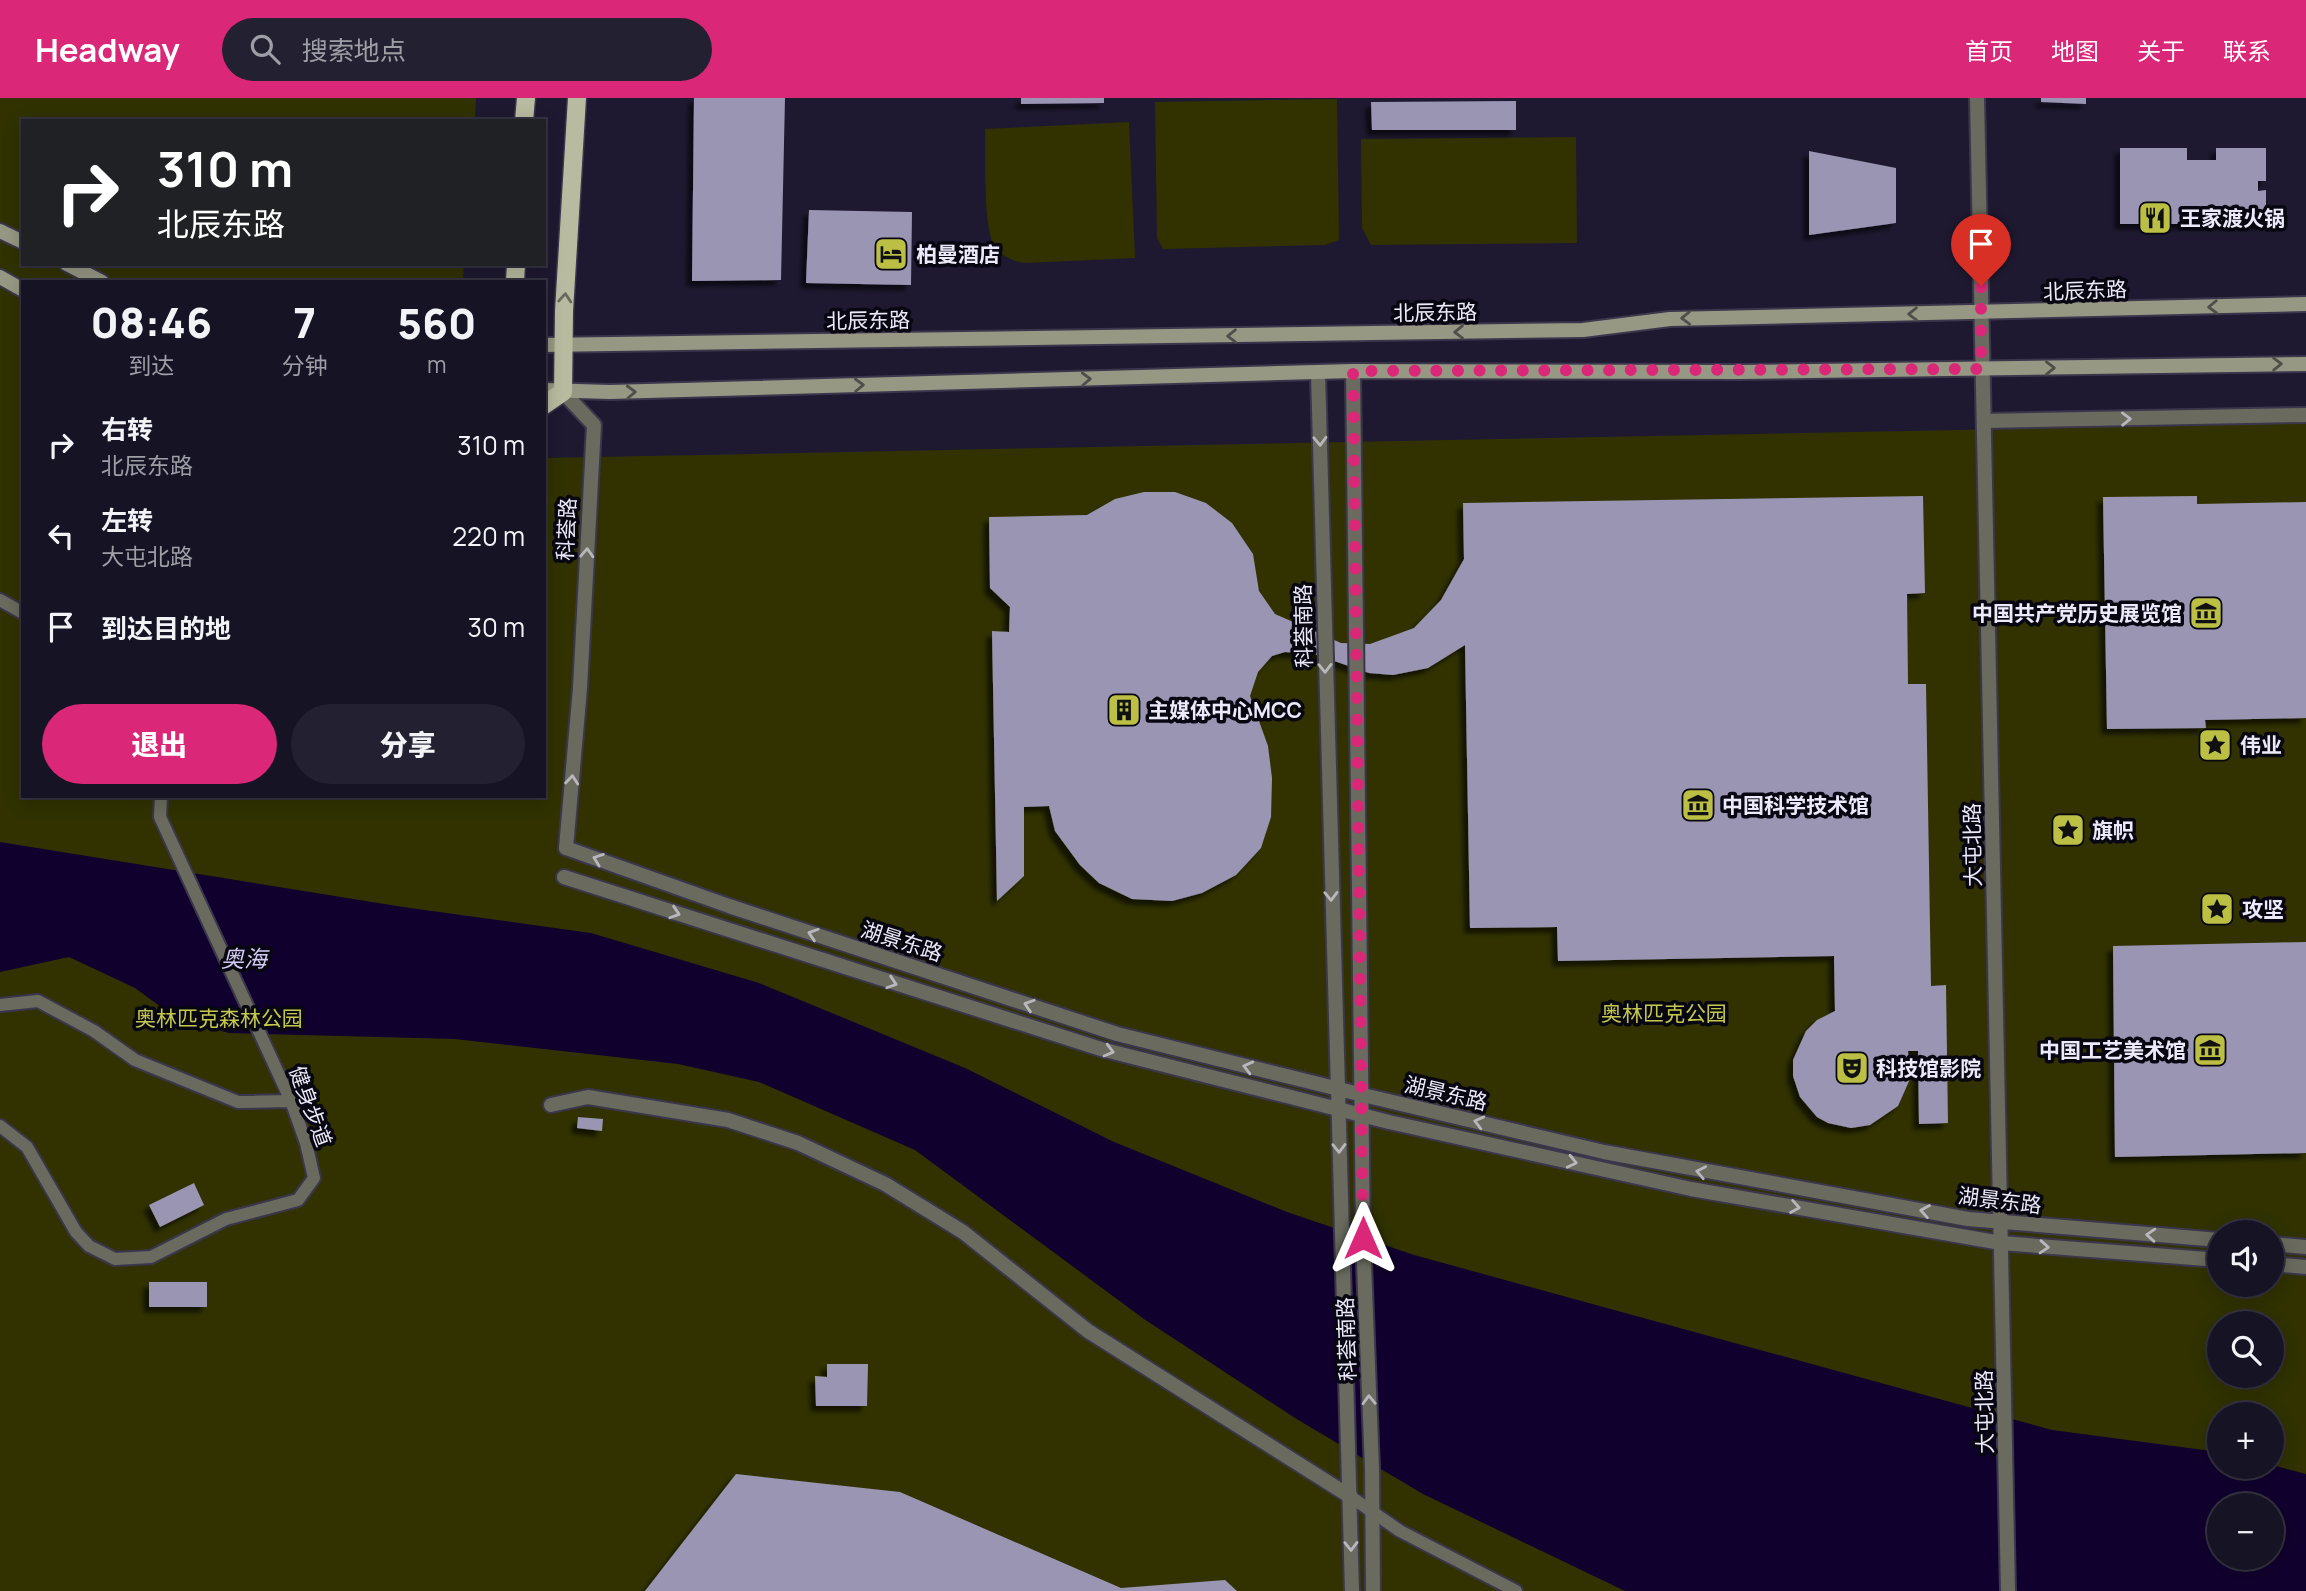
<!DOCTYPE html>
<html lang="zh">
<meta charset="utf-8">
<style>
:root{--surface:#161324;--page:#232031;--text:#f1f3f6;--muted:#9e9ea6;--line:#353241;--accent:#db2777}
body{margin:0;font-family:Manrope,"Noto Sans SC",sans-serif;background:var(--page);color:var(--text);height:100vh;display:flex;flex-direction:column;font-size:26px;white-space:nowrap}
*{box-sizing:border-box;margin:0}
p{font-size:23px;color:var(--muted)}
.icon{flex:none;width:38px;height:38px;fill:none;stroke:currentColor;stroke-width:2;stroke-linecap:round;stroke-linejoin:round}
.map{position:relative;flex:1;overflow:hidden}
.panel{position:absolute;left:21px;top:182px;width:525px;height:518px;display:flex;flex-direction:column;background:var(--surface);border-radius:0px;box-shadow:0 4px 18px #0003,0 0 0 2px var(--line)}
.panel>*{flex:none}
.guide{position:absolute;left:21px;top:21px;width:525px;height:147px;border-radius:0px;box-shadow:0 4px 18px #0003,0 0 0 2px var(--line);background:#202124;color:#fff;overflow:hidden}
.controls{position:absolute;left:2207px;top:1122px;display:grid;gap:14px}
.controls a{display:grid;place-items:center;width:77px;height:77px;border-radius:50%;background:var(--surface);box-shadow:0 4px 18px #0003,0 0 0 2px var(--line);font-size:35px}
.pin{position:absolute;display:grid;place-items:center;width:60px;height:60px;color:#fff;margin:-72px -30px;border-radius:50% 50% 50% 0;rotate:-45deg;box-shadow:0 0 7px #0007}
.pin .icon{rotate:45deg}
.me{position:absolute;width:77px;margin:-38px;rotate:0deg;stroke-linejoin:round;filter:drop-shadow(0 0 5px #0008)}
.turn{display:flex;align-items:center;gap:24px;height:147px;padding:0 21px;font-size:32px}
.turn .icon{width:91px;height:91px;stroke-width:2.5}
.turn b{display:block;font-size:49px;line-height:60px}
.eta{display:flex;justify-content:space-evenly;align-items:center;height:119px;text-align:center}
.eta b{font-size:42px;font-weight:800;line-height:49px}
.action{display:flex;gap:14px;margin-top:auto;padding:14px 21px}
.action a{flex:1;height:80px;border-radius:42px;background:var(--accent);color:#fff;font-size:28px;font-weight:800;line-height:80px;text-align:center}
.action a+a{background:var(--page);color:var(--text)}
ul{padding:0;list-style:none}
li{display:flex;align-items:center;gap:21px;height:91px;padding:0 21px}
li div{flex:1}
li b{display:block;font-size:26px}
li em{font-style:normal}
header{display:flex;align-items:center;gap:42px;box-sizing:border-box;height:98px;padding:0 35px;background:var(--accent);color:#fff}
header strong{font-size:33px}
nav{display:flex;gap:38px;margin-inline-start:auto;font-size:24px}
.search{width:490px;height:63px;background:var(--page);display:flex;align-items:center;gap:18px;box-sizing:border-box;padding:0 24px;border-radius:38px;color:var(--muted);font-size:26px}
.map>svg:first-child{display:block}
</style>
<header>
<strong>Headway</strong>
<div class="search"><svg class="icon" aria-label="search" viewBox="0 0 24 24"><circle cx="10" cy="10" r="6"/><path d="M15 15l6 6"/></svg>搜索地点</div>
<nav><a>首页</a><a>地图</a><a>关于</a><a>联系</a></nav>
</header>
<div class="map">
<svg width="2306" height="1493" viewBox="0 0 2306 1493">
<defs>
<filter id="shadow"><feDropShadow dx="-5.5" dy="5.5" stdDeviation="2" flood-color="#0009"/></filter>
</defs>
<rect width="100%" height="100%" fill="#1e1930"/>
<path fill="#313200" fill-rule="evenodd" d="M 0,0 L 476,0 L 475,23 L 23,23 L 23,166 L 464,166 L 463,184 L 23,184 L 23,698 L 544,698 L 544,360 L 2306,325 L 2306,1493 L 0,1493 ZM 2219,1134 L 2272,1134 L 2272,1186 L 2219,1186 ZM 2219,1225 L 2272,1225 L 2272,1278 L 2219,1278 ZM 2219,1316 L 2272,1316 L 2272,1368 L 2219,1368 ZM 2219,1407 L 2272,1407 L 2272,1460 L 2219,1460 Z
M 1337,1 L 1339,142 L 1325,147 L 1163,151 L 1157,140 L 1155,4 Z
M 1129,24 L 1135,160 L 1025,165 C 1014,163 1005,160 996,151 C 982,134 986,56 985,31 Z
M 1576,39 L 1577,145 L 1371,147 L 1362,130 L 1361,41 Z"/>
<path fill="#10002e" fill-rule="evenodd" d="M 0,744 L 403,809 L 591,835 L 759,885 L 965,970 L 1114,1044 L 1287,1114 L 1414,1157 L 2052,1332 L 2219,1354 L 2219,1368 L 2272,1367 L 2306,1376 L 2306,1493 L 1625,1493 L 1423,1396 L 1295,1320 L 1144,1221 L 915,1052 L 759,984 L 678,966 L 455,941 L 229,935 L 172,917 L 135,890 L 69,859 L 0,874 ZM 2219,1407 L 2272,1407 L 2272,1460 L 2219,1460 Z"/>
<path fill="#9995b3" filter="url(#shadow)" d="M 694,0 L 785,0 L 781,182 L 692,183 Z
M 1021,0 L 1104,0 L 1104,5 L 1021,6 Z
M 2041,0 L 2086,0 L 2086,6 L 2041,4 Z
M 1516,3 L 1516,32 L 1372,32 L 1371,4 Z
M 2120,50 L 2187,50 L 2187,62 L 2216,62 L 2216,50 L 2266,50 L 2266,83 L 2258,83 L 2258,93 L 2266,92 L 2266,126 L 2120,126 Z
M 1809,53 L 1896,70 L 1896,125 L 1809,137 Z
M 809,112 L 912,114 L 911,187 L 806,185 Z
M 1144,394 L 1175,394 L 1206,405 L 1232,425 L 1253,456 L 1259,493 L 1275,516 L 1341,545 L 1370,546 L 1414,530 L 1441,502 L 1464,461 L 1463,405 L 1923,398 L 1925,495 L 1907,496 L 1908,586 L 1926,586 L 1931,888 L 1946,887 L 1948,1025 L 1919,1026 L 1918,953 L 1908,953 L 1910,981 L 1898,1008 L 1870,1027 L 1851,1030 L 1828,1025 L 1817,1019 L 1800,999 L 1793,978 L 1793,962 L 1806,933 L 1817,922 L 1835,913 L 1834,858 L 1558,863 L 1557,829 L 1470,830 L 1465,547 L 1428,570 L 1393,577 L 1369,575 L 1314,556 L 1285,554 L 1272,558 L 1258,574 L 1250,598 L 1268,648 L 1272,680 L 1271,719 L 1261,750 L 1236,777 L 1202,795 L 1172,803 L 1132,801 L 1099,785 L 1080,767 L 1055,733 L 1049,708 L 1024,709 L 1024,778 L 997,803 L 992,533 L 1009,534 L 1010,509 L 990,490 L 989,419 L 1087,417 L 1115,401 Z
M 2197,398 L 2197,406 L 2306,404 L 2306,620 L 2205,622 L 2206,630 L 2107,631 L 2103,399 Z
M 2306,844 L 2306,1055 L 2115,1059 L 2113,848 Z
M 578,1019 L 603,1021 L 602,1033 L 577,1030 Z
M 194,1085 L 204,1107 L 160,1129 L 149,1107 Z
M 149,1184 L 207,1184 L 207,1209 L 149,1209 Z
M 827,1266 L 868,1266 L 867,1308 L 816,1308 L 815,1278 L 827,1279 Z
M 736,1376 L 900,1394 L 1121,1490 L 1225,1482 L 1237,1493 L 645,1493 Z"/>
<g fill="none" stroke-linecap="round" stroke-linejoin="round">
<defs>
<path id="pedestrian" d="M 0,502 L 23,515
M 0,907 L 38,903 L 94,933 L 135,962 L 238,1004 L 291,1003
M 0,1028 L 27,1049 L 76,1134 L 89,1148 L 115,1161 L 151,1159 L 226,1121 L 298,1102 L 314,1080 L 306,1045 L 291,1003 L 160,719 L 161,698
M 1351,1399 L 1400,1433 L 1516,1493"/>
<path id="minor" d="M 563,294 L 594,327 L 580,590 L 566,750
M 1984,323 L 2306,317
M 551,1007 L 588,999 L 728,1022 L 798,1045 L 885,1086 L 963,1134 L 1088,1233 L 1351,1399"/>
<path id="tertiary" d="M 1977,0 L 2008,1493
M 1353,273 L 1363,1140 L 1372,1370 L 1373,1493
M 1318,275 L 1352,1493
M 566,750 L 729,808 L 1117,936 L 1363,997 L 1604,1054 L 1968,1121 L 2219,1142
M 564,779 L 1101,951 L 1389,1024 L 1691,1091 L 2001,1145 L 2219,1162
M 2272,1146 L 2306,1149
M 2272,1166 L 2306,1169"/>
<path id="secondary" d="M 0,133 L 23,144
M 67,166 L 102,184
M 0,179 L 23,192
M 544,247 L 1583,232 L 1670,221 L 2306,206
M 544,292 L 610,294 L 1353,273 L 1739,274 L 2306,266"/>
<path id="primary" d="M 524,23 L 526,0
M 515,184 L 516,166
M 544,307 L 563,294 L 564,213 L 577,0"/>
</defs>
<use href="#pedestrian" stroke="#3b364c" stroke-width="16"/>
<use href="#minor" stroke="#3b364c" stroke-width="18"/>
<use href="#tertiary" stroke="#3b364c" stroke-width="18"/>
<use href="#secondary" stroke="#3b364c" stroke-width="18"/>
<use href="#primary" stroke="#3b364c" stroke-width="21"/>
<use href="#pedestrian" stroke="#6a6b5e" stroke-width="12"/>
<use href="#minor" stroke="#6a6b5e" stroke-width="14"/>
<use href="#tertiary" stroke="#6a6b5e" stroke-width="14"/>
<use href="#secondary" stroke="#969883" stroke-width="14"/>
<use href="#primary" stroke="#b8bb9f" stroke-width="18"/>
</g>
<defs><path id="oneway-chevron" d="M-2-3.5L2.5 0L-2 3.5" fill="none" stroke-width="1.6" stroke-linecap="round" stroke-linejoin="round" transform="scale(1.75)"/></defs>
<use stroke="#696a5f" href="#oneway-chevron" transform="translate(565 200) rotate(-86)"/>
<g stroke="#4f4f4a">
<use href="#oneway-chevron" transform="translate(2213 209) rotate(178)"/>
<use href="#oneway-chevron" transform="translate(1913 216) rotate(179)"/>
<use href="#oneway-chevron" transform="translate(1686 220) rotate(179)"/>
<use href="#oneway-chevron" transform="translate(1459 234) rotate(179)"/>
<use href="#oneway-chevron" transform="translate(1232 238) rotate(179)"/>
<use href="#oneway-chevron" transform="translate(2277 266) rotate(-1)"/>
<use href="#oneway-chevron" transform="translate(2050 270) rotate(-1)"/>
<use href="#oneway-chevron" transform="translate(1086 281) rotate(-2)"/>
<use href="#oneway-chevron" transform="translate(859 287) rotate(-2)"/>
<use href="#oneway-chevron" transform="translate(631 294) rotate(-2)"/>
</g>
<g stroke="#b8b7bc">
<use href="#oneway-chevron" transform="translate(2126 321) rotate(-1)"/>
<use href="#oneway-chevron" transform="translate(1320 343) rotate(88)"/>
<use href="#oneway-chevron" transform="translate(587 455) rotate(-87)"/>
<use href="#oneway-chevron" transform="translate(1325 570) rotate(89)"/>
<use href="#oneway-chevron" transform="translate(572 682) rotate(-85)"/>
<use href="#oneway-chevron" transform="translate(598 761) rotate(-160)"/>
<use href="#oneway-chevron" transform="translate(1331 798) rotate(89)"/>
<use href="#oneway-chevron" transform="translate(675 815) rotate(18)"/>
<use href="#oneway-chevron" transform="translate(813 836) rotate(-162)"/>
<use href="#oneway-chevron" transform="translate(892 885) rotate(18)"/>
<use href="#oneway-chevron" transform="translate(1029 907) rotate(-162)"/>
<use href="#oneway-chevron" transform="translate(1109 953) rotate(15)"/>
<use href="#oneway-chevron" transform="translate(1248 969) rotate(-166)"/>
<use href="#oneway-chevron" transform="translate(1479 1024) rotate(-166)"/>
<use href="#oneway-chevron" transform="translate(1339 1050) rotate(89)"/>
<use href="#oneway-chevron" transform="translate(1572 1064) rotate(13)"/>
<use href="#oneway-chevron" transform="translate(1701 1074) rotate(-169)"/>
<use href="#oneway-chevron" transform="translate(1795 1109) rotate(10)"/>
<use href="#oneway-chevron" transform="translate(1925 1113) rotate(-170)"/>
<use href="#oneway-chevron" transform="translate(2151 1137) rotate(-176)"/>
<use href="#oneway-chevron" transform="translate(2044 1149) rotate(4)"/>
<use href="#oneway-chevron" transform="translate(1369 1302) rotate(-92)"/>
<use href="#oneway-chevron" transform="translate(1351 1448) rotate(89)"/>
</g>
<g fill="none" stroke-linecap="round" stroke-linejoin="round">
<path stroke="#db2777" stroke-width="12" stroke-dasharray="0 21.6" d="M 1363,1140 L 1353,273 L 1981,271 L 1981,188"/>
</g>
<defs>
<symbol id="restaurant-square" viewBox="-11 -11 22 22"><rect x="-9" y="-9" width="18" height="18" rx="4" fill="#bbc044" stroke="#080610"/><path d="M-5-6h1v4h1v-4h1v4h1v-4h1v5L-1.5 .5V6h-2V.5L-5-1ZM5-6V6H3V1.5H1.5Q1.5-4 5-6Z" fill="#111"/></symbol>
<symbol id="hotel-square" viewBox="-11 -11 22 22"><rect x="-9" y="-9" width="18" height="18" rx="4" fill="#bbc044" stroke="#080610"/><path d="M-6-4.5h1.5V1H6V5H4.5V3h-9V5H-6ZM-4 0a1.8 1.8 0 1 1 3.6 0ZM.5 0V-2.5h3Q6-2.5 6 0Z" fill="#111"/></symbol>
<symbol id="museum-square" viewBox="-11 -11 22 22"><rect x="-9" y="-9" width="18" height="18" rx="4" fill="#bbc044" stroke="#080610"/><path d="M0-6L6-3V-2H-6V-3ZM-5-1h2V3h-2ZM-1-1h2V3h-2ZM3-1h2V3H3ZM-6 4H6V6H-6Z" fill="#111"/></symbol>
<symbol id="building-square" viewBox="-11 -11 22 22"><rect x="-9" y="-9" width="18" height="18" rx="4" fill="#bbc044" stroke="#080610"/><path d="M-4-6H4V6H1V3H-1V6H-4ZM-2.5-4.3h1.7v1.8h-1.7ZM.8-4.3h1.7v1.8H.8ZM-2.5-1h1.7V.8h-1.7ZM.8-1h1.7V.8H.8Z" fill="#111"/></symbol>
<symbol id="sight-square" viewBox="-11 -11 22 22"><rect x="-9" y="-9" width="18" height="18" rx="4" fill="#bbc044" stroke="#080610"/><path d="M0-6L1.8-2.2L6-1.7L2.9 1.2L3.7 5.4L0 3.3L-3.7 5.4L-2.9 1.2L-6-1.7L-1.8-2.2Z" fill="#111"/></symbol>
<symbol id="theatre-square" viewBox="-11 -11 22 22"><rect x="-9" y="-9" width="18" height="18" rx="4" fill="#bbc044" stroke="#080610"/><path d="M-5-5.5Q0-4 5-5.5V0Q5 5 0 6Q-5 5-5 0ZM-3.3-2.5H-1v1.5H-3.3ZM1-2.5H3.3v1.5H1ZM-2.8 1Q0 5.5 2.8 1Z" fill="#111"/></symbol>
</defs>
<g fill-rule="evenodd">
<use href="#restaurant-square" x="2136" y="101" width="38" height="38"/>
<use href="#hotel-square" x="872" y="137" width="38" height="38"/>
<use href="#museum-square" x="2187" y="496" width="38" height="38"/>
<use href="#building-square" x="1105" y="593" width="38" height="38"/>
<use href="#sight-square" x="2196" y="628" width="38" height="38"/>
<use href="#museum-square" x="1679" y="688" width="38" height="38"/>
<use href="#sight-square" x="2049" y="713" width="38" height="38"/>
<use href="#sight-square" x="2198" y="792" width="38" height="38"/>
<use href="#museum-square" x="2191" y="933" width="38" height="38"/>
<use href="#theatre-square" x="1833" y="951" width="38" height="38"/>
</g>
<g text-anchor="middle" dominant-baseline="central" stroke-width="7" stroke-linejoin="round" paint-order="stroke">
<g font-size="21" font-weight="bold" fill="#eceafa" stroke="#080610" text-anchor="start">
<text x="2180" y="120">王家渡火锅</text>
<text x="916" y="156">柏曼酒店</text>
<text x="2182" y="515" text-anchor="end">中国共产党历史展览馆</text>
<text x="1148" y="612">主媒体中心MCC</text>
<text x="2240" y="647">伟业</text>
<text x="1722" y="707">中国科学技术馆</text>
<text x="2092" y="732">旗帜</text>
<text x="2242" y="811">攻坚</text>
<text x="2186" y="952" text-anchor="end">中国工艺美术馆</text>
<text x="1876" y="970">科技馆影院</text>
</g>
<g font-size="21" fill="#eceafa" stroke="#080610">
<text transform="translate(2085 192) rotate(-2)">北辰东路</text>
<text transform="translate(1435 214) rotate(-1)">北辰东路</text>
<text transform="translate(868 222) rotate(-1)">北辰东路</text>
<text transform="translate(566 431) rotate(-87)">科荟路</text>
<text transform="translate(1303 528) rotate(-91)">科荟南路</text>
<text transform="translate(1972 747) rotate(-91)">大屯北路</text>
<text transform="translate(902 843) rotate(18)">湖景东路</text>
<text transform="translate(1446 995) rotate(13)">湖景东路</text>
<text transform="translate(311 1008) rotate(70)">健身步道</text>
<text transform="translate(2000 1102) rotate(7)">湖景东路</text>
<text transform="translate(1346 1241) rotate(-92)">科荟南路</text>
<text transform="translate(1984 1314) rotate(-91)">大屯北路</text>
</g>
<g font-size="21" fill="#c4c94e" stroke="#080610">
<text x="1664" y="915">奥林匹克公园</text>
<text x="219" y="920">奥林匹克森林公园</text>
</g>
<g font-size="23" font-style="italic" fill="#d2ccf5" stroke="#080610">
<text x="244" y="860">奥海</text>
</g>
</g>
</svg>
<div class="controls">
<a><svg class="icon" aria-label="sound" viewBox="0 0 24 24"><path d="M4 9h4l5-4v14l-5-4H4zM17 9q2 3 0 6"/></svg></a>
<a><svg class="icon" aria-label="search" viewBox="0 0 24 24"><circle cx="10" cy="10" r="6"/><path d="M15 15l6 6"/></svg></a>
<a>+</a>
<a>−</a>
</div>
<div class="pin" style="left:1981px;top:188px;background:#d93025"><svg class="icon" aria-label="arrive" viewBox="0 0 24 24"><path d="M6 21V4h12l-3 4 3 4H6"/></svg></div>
<svg class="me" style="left:1363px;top:1140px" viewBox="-20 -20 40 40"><path d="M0-17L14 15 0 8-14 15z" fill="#db2777" stroke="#fff" stroke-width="4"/></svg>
<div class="guide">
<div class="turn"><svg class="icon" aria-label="right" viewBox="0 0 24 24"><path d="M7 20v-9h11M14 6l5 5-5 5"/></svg><div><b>310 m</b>北辰东路</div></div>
</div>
<section class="panel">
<div class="eta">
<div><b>08:46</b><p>到达</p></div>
<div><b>7</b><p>分钟</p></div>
<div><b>560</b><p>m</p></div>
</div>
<ul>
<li><svg class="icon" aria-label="right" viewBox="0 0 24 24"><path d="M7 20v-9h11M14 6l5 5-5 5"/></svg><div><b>右转</b><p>北辰东路</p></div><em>310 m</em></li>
<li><svg class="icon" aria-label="left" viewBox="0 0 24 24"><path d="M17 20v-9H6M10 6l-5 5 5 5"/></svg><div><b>左转</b><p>大屯北路</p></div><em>220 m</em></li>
<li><svg class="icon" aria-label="arrive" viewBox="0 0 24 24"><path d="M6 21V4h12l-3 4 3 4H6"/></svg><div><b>到达目的地</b></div><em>30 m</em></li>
</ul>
<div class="action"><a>退出</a><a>分享</a></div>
</section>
</div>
